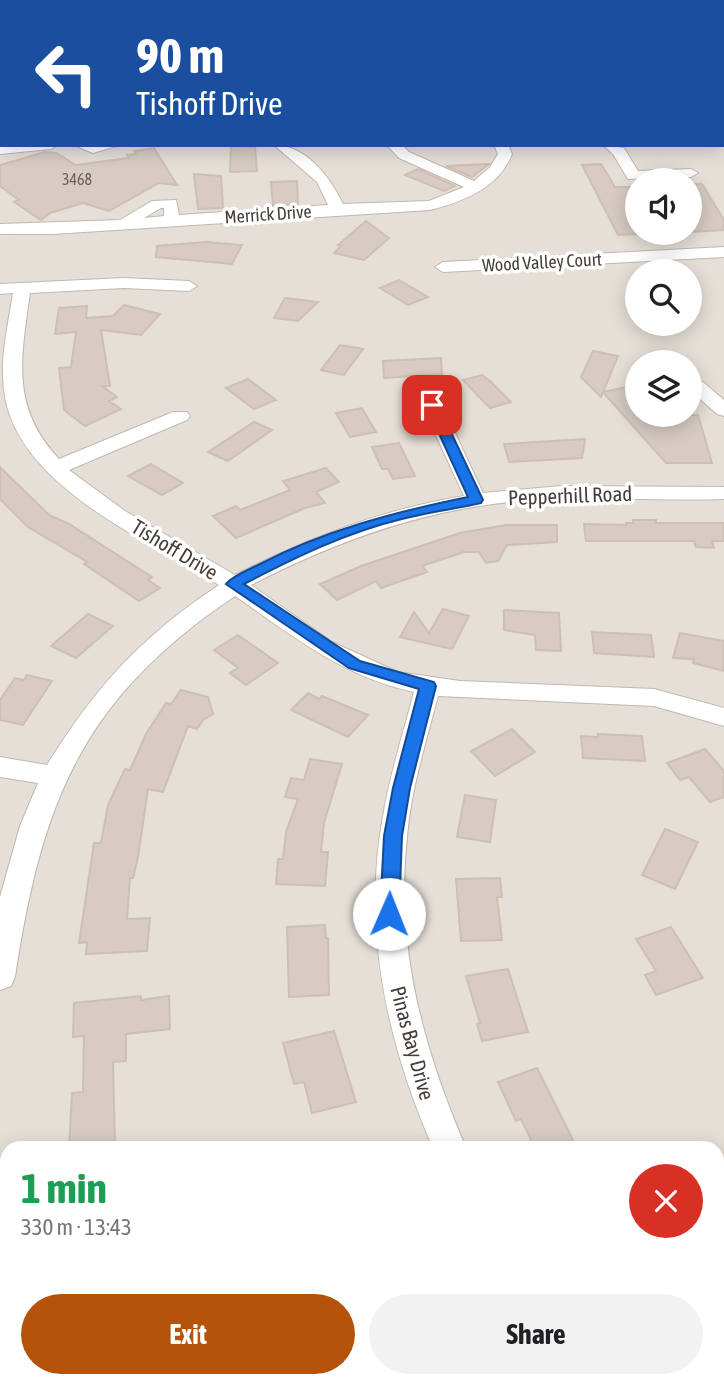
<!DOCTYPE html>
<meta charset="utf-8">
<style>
:root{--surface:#fff;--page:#f2f2f2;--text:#202124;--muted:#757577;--accent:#b45309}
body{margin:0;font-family:"Asap Condensed",sans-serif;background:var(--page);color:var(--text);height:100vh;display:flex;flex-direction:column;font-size:26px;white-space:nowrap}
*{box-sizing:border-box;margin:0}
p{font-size:23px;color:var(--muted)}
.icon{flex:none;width:38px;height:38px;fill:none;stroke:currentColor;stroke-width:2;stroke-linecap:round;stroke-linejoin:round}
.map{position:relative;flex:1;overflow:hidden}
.panel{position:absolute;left:0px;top:1141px;width:724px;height:247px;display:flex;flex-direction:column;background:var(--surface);border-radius:21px 21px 0 0;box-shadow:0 4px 18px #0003}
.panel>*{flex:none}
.banner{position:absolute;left:0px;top:0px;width:724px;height:147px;box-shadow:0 4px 18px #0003;background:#1a4fa0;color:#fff;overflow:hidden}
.controls{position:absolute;left:625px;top:168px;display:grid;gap:14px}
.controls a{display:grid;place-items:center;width:77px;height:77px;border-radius:50%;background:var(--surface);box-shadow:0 4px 18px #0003;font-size:35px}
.pin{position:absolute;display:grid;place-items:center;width:60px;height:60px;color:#fff;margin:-30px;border-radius:14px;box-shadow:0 4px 10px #0006}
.me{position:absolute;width:77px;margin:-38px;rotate:1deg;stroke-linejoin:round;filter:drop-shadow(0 0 5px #0008)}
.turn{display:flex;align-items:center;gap:24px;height:147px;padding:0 21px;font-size:32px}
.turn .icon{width:91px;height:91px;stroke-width:2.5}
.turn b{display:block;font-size:49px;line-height:60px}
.round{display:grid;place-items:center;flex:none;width:74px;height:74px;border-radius:37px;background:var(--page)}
.overview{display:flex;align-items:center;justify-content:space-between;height:119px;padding:0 21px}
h1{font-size:42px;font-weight:700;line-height:52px;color:#1e9e55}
.primary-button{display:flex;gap:14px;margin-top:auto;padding:14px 21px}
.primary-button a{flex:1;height:80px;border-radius:42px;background:var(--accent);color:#fff;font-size:28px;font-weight:700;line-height:80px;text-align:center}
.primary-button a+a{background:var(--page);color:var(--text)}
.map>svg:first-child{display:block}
</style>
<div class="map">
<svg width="724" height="1387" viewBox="0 0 724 1387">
<rect width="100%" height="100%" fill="#f3eee9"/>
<path fill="#e6dfd8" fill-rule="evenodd" d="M 0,0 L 593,2 L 2,2 L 2,145 L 723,145 L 724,23 L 724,1387 L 0,1387 L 0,236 L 304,219 L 0,234 ZM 637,180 L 690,180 L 690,199 L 720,199 L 690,200 L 690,233 L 637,233 ZM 637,271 L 690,271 L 690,324 L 637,324 ZM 637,362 L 690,362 L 690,415 L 637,415 ZM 7,1148 L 718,1148 L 718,1381 L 7,1381 Z"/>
<path fill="#d7cbc3" stroke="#cebfb3" stroke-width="2" d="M 231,145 L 255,147 L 257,171 L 230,172 Z
M 154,148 L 177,185 L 159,183 L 109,211 L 83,203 L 50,213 L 41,220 L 14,202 L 19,200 L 0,186 L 0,165 L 45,152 L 56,153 L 76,165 L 129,158 L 127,155 L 136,154 L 134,151 Z
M 489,164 L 472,177 L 446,166 Z
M 601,164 L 615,187 L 637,187 L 637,234 L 618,235 L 582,165 Z
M 418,169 L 455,186 L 444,191 L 405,175 Z
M 194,174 L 221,176 L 223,208 L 198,209 Z
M 297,181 L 298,204 L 273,206 L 271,182 Z
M 690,184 L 702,184 L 724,220 L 724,230 L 690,232 Z
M 366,221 L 389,238 L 364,260 L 334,253 L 341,246 L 338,245 Z
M 207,242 L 242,245 L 232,264 L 156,257 L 157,246 Z
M 399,280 L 428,297 L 408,305 L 380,288 Z
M 285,298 L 318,302 L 298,321 L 274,318 Z
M 124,305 L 160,314 L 141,335 L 101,330 L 110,386 L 102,386 L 117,397 L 109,401 L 121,409 L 85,426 L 64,410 L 59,368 L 71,367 L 76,332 L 55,334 L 59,308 L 87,306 L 86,318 L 113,316 Z
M 340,345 L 363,349 L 344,375 L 321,370 Z
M 593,351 L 618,356 L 603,392 L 626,387 L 637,398 L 637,415 L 698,415 L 712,463 L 666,463 L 603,392 L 601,397 L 581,377 Z
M 441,358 L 442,374 L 384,378 L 383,361 Z
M 482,375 L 491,382 L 511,402 L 490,408 L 463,380 Z
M 248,379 L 276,400 L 254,409 L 226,388 Z
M 362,408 L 376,432 L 350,437 L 336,413 Z
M 254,422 L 272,430 L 228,461 L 208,452 Z
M 585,439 L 582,458 L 509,462 L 504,444 Z
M 399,443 L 415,476 L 393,479 L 388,469 L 382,469 L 372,447 Z
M 151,464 L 183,483 L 162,495 L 128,476 Z
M 0,467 L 49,515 L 69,524 L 152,577 L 148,580 L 160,588 L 139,601 L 84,564 L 87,562 L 28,527 L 0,499 Z
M 326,468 L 339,482 L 316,492 L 325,503 L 305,508 L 236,538 L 213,516 L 236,506 L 240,510 L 290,490 L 283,481 Z
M 633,520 L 656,520 L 656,523 L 724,523 L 724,541 L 712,541 L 714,548 L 696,547 L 694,541 L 586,541 L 584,524 L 626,525 L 626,523 L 633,523 Z
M 506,525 L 557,525 L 557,542 L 507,545 L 498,561 L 486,563 L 479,552 L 464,552 L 422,566 L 427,572 L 381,588 L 376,581 L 337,600 L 320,584 L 361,566 L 460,533 Z
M 443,609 L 469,616 L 452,649 L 400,637 L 414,612 L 429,633 Z
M 504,610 L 559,613 L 561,651 L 536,650 L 535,635 L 504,630 Z
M 88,614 L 113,626 L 76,658 L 51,646 Z
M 592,632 L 651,635 L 654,657 L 594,653 Z
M 680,633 L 724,641 L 724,671 L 693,663 L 694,659 L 673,658 Z
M 238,635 L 278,663 L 246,685 L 230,673 L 238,668 L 214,650 Z
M 27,675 L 52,681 L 23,725 L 0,720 L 0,700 L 15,678 L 24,680 Z
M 181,690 L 208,697 L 213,714 L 203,720 L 197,729 L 188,726 L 163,792 L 148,789 L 138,857 L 133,878 L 130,878 L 127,919 L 150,918 L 147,951 L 86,954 L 87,942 L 79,943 L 94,843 L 101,843 L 108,805 L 125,769 L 130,770 L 146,734 L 166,703 L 171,704 Z
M 308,693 L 319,699 L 322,696 L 368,715 L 348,737 L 291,710 Z
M 512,729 L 535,752 L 495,776 L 471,751 Z
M 598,734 L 642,736 L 645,761 L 583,758 L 581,736 L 598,737 Z
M 705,749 L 724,771 L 724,797 L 710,802 L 689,777 L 680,780 L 667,763 Z
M 310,759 L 342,764 L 324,823 L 321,852 L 328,852 L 325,886 L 276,884 L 278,859 L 283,859 L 286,832 L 298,799 L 285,797 L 291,778 L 304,780 Z
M 465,795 L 496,800 L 490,842 L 457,837 Z
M 665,829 L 698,842 L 675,889 L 642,875 Z
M 500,878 L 502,897 L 497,897 L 502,940 L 461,941 L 456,879 Z
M 325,925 L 326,938 L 328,938 L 329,995 L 289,997 L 287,927 Z
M 671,927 L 703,978 L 656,995 L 645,975 L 656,971 L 636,939 Z
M 508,969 L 528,1032 L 482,1041 L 477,1024 L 480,1023 L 466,976 Z
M 141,996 L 141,1000 L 169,996 L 170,1029 L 126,1034 L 126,1061 L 113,1062 L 115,1148 L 69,1148 L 72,1093 L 83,1092 L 84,1036 L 73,1037 L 74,1003 Z
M 334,1031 L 356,1102 L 312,1113 L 304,1082 L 294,1084 L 283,1043 Z
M 537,1068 L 573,1140 L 551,1148 L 535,1148 L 521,1119 L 516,1121 L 498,1082 Z"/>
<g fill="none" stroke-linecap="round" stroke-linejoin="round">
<defs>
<path id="minor" d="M 0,0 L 14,0 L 2,2 L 2,5 Z
M 135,0 L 150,0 L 133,2 Z
M 158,0 L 170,0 L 170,2 L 158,2 Z
M 387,0 L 400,0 L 402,2 L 388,2 Z
M 409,0 L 423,0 L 425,2 L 410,2 Z
M 599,0 L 611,0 L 611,2 L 599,2 Z
M 625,0 L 640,0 L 642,2 L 626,2 Z
M 724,5 L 724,14 L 723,15 L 723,6 Z
M 0,24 L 2,24 L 2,32 L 0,32 Z
M 723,65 L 724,65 L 724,74 L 723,74 Z
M 2,78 L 2,86 L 0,87 L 0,79 Z
M 0,109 L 2,109 L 2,117 L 0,117 Z
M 58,145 L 51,149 L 0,154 L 0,146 Z
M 74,145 L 120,145 L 93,153 Z
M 274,145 C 306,145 330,177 343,204 L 429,201 L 464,187 L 399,158 L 387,145 L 402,145 L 409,152 L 474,181 L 490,167 L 498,154 L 494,145 L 508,145 L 512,154 C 499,188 462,202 430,210 L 53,234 L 0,234 L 0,224 L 120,220 L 152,201 L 176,200 L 179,215 L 328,205 L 317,182 ZM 164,208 L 164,216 L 144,218 L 161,208 Z
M 603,145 L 624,148 L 638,171 L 691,169 L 698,173 L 691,177 L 628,179 L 613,154 Z
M 724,247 L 724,257 L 443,272 L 435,267 L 443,262 Z
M 124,278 L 189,281 L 197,286 L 189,291 L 124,288 L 30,293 C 21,358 10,407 59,459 L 173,412 L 187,412 L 190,416 L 187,420 L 69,470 L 125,511 L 235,575 C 308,538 383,509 464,496 L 422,405 L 432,399 L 442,405 L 483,493 L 561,486 L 724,487 L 724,499 C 661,501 599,496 536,500 C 435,505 340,539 251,585 L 332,642 L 398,672 L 460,681 L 654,689 L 724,708 L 724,726 L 654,706 L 438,696 C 426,742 411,789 407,837 C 395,947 423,1048 466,1148 L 433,1148 C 387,1043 362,931 383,816 C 390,774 403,734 414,692 C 343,677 293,636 235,596 C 82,699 42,800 15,977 L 11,986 L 0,990 L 0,897 L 20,826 L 38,783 L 0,777 L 0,757 L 47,765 C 96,686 141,637 219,585 C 148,540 14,485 4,390 C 0,357 8,325 13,293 L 0,294 L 0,284 Z
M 696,380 L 703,382 L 724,400 L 724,416 L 717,414 L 690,390 L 690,382 Z
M 570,1381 L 609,1381 L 612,1387 L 573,1387 Z"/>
</defs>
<use href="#minor" stroke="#c1b7af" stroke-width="2"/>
<use href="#minor" fill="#fff" fill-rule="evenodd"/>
</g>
<path fill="#1a73e8" stroke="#114b97" stroke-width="2" d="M 432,401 L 438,405 L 483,500 L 481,503 C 455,509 428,512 402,519 C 347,532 294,558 244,584 L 360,661 L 434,682 L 436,686 L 410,788 L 402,836 L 399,914 L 396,919 L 383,919 L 380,914 L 384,836 L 393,788 L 419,689 L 349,668 L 226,584 C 234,575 248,570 258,565 C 325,530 395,512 468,497 L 426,405 Z"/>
<g text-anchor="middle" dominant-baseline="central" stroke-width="7" stroke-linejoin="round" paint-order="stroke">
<g font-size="16" fill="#6a615b">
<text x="77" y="179">3468</text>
</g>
<g font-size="18" fill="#463e38" stroke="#fff">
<text transform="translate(268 214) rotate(-4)">Merrick Drive</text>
<text transform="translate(542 262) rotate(-3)">Wood Valley Court</text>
</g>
<g font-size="21" fill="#463e38" stroke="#fff">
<text transform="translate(570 495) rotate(-2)">Pepperhill Road</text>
<text transform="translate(175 549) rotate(31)">Tishoff Drive</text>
<text transform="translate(413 1043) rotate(75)">Pinas Bay Drive</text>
</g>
</g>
</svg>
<div class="controls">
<a><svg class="icon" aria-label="sound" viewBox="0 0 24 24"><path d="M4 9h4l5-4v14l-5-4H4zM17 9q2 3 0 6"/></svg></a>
<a><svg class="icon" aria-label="search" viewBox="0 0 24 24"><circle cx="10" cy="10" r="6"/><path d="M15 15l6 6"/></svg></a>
<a><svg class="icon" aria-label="layers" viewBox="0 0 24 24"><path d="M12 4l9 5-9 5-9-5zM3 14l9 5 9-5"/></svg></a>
</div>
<div class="pin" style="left:432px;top:405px;background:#d93025"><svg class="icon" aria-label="arrive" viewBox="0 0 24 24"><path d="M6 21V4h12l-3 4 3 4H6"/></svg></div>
<svg class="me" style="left:389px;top:914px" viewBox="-20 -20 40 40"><circle r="19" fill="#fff"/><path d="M0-13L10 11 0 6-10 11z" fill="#1a73e8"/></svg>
<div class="banner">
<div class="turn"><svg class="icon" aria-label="left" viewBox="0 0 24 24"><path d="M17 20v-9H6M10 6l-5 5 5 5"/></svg><div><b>90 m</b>Tishoff Drive</div></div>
</div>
<section class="panel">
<div class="overview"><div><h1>1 min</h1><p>330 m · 13:43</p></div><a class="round" style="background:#d93025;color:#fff"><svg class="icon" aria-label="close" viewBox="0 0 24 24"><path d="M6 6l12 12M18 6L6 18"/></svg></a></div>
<div class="primary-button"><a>Exit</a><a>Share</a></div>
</section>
</div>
